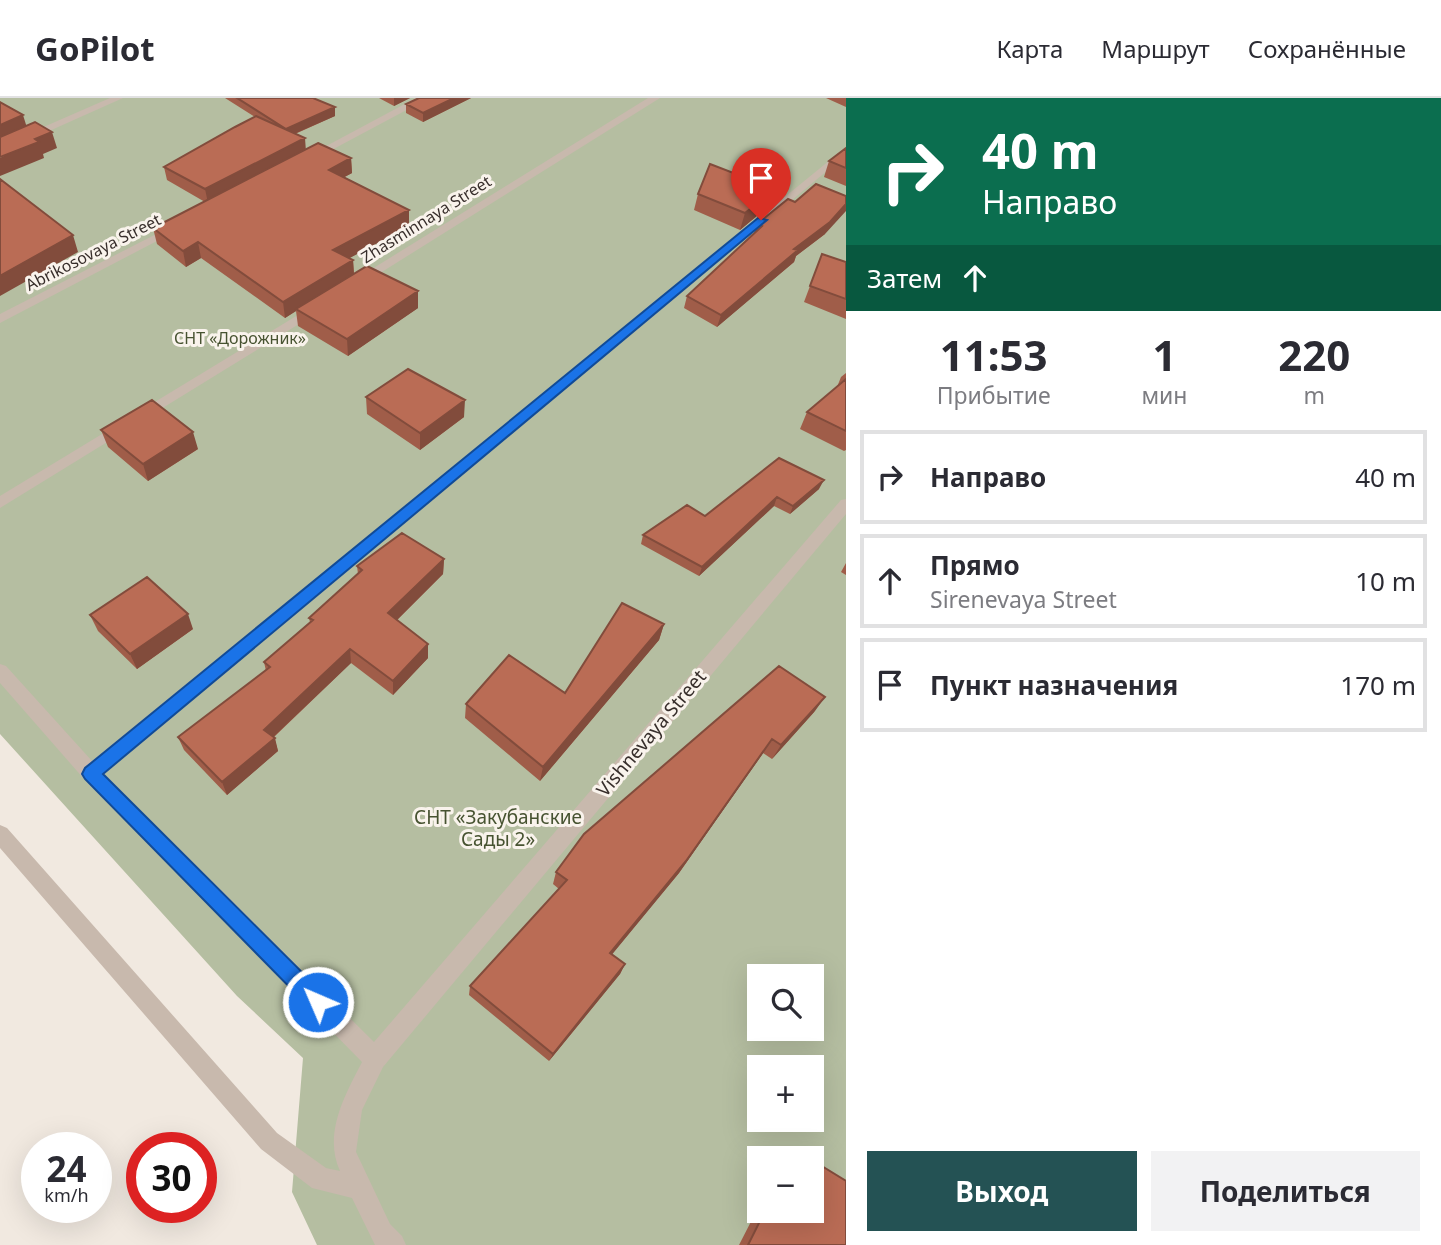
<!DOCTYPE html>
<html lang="ru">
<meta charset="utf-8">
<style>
:root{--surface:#fff;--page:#f2f2f3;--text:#2b2b33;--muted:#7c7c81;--line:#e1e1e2;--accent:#245254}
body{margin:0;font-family:"Noto Sans",sans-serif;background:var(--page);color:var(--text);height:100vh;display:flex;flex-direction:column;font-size:26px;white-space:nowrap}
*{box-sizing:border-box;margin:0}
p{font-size:23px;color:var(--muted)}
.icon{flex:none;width:38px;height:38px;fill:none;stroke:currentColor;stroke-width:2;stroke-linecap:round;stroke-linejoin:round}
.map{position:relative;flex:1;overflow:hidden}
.drawer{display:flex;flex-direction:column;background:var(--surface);width:595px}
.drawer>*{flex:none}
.guide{background:#0b6e4f;color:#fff;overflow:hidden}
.tools{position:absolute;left:747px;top:866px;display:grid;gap:14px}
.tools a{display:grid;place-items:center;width:77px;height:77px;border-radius:0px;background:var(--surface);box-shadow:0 7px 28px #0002;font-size:35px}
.speed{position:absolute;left:21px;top:1034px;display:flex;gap:14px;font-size:35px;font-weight:700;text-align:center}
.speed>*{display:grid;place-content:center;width:91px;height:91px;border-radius:50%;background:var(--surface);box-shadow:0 7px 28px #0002;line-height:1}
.speed small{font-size:18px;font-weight:400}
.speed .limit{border:10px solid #d22;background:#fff;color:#111}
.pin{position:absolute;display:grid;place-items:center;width:60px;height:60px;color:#fff;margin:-72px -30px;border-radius:50% 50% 50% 0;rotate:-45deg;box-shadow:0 0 7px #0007}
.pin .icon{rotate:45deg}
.me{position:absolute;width:77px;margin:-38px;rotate:315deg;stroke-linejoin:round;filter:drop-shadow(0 0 5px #0008)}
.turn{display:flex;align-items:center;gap:24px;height:147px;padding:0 21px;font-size:32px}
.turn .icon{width:91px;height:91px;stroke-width:2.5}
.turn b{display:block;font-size:49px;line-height:60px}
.then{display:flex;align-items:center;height:66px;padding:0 21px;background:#0003;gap:14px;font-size:26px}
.eta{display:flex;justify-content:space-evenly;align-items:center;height:119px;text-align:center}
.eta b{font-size:42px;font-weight:700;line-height:49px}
.primary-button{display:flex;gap:14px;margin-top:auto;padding:14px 21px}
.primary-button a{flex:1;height:80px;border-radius:0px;background:var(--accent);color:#fff;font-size:28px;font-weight:700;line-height:80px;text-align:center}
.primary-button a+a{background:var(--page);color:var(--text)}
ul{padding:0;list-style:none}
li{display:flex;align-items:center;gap:21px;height:94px;margin:0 14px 10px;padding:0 7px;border:4px solid var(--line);border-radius:0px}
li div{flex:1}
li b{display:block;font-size:26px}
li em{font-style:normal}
header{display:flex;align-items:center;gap:42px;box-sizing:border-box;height:98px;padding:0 35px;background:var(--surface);border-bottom:2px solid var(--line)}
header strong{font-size:33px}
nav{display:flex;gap:38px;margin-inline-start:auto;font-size:24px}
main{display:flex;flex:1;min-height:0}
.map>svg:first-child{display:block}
</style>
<header>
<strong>GoPilot</strong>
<nav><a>Карта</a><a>Маршрут</a><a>Сохранённые</a></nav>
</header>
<main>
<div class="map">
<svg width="846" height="1147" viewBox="0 0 846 1147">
<rect width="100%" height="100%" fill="#f1e9e0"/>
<path fill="#b5bea1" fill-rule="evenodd" d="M 0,0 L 846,0 L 846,1147 L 317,1147 L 292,1094 L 303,960 L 237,898 L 0,636 ZM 760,878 L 812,878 L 812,931 L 760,931 ZM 760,970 L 812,970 L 812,1022 L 760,1022 ZM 760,1060 L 812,1060 L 812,1113 L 760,1113 Z"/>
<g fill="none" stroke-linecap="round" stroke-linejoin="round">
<path fill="#c8b9ad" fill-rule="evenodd" d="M 110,0 L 123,0 L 0,55 L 0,48 Z
M 416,0 L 429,0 L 311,63 L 302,61 Z
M 648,0 L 660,0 L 361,187 L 351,184 Z
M 846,49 L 846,57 L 104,676 L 374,944 L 841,402 L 846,401 L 846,416 L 383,969 L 362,1012 L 356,1054 L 390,1126 L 402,1138 L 406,1147 L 375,1147 L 352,1100 L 312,1090 L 261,1051 L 0,750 L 0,727 L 7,730 L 277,1035 L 326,1070 L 340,1073 C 323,1036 345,997 362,964 L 84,681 L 0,585 L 0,566 L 6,568 L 92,663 Z
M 174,127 L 180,130 L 178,132 L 0,225 L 0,216 Z
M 316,206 L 322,210 L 320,213 L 0,410 L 0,398 Z"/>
</g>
<path fill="#a05d49" d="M 225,0 L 313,0 L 335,18 L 295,36 L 306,52 L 351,60 L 352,75 L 344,79 L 409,112 L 409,128 L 349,160 L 353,162 L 354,176 L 418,210 L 348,258 L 298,228 L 296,213 L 285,220 L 201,160 L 186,169 L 157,146 L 153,130 L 205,104 L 167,82 L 164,69 L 255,19 Z
M 379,0 L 410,0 L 394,8 Z
M 419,0 L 471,0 L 423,24 L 406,15 L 406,6 Z
M 826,0 L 846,0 L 846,9 Z
M 846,50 L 846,88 L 824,79 L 829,63 Z
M 775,91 L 770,107 L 740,132 L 694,112 L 698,96 Z
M 757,126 L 825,136 L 796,158 L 794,164 L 717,229 L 684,210 L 687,198 L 754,135 Z
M 822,156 L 846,164 L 846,221 L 804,204 Z
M 846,275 L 846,352 L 844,353 L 800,331 L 807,314 L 837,289 L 841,279 Z
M 366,299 L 464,319 L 420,352 L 367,316 Z
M 101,332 L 198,351 L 148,383 L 108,349 Z
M 779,360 L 819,391 L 790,416 L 774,408 L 699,478 L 641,446 L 643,437 L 705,418 Z
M 444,461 L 443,476 L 397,522 L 428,560 L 393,597 L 351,565 L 274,639 L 278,653 L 227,697 L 184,652 L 178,639 L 266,573 L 264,564 L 310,524 L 309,520 L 358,476 L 357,468 Z
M 846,465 L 846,477 L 841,474 Z
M 90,517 L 193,531 L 137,571 L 98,533 Z
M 664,526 L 659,542 L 540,683 L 465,620 L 466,606 L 565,595 Z
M 815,613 L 772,661 L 763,655 L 679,775 L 612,856 L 625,866 L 620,876 L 549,963 L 469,897 L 470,888 L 559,791 L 553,786 L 556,774 Z
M 796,1052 L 810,1060 L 783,1060 L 785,1057 Z
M 760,1106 L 760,1113 L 812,1113 L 846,1147 L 739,1147 Z"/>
<path fill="#824c3c" d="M 394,0 L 410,0 L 394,8 Z
M 454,0 L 471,0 L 423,24 L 423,15 Z
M 335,9 L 335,18 L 287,39 L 286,31 Z
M 23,17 L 28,33 L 0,45 L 0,27 Z
M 52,34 L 57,50 L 43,56 L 44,60 L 0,78 L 0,60 L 35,41 Z
M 305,40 L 306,54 L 208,105 L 205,91 Z
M 351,60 L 352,75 L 330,87 L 329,72 Z
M 775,91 L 770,107 L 740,132 L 745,115 Z
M 846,106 L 846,113 L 825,136 L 796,158 L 794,164 L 717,229 L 721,217 Z
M 409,112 L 409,128 L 335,168 L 333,152 Z
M 73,137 L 78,154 L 0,198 L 0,178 Z
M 198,144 L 201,160 L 186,169 L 183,153 Z
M 353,162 L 354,178 L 296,211 L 296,213 L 285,220 L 283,204 Z
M 418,193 L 418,210 L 348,258 L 347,241 Z
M 465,302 L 464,319 L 420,352 L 420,335 Z
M 193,334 L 198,351 L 148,383 L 143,366 Z
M 824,382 L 819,391 L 790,416 L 793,408 Z
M 777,399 L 774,408 L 699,478 L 702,469 Z
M 444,461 L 443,476 L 389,530 L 388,515 Z
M 188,516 L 193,531 L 137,571 L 130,556 Z
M 664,526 L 659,542 L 540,683 L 543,669 Z
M 428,546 L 428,560 L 393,597 L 393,583 Z
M 350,551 L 351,565 L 267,645 L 264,632 Z
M 825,599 L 815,613 L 772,661 L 781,647 Z
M 275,640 L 278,653 L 227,697 L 222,684 Z
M 772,641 L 763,655 L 679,775 L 605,865 L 610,855 Z
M 625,866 L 620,876 L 549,963 L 553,956 Z"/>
<path fill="#ba6c55" stroke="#824c3c" stroke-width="2" d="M 237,0 L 313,0 L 335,9 L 286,31 Z
M 419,0 L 454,0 L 423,15 L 406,6 Z
M 0,4 L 23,17 L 0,27 Z
M 256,18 L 305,40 L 205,91 L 164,69 L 235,29 Z
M 35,24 L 52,34 L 35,41 L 39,44 L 0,59 L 0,39 Z
M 318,45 L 351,60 L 329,72 L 409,112 L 333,152 L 353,162 L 283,204 L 198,144 L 183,153 L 153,130 Z
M 846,50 L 846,70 L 829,63 Z
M 710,66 L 775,91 L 745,115 L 698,96 Z
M 0,81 L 73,137 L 0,178 Z
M 816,86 L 846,98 L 846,106 L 830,124 L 794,151 L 798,152 L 721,217 L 687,198 L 762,128 L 757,126 L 788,101 L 795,104 Z
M 822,156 L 846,164 L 846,201 L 810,188 Z
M 367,168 L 418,193 L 347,241 L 296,211 Z
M 408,271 L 465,302 L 420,335 L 366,299 Z
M 846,281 L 846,333 L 807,314 Z
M 152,302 L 193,334 L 143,366 L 101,332 Z
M 779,360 L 824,382 L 793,408 L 777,399 L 702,469 L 643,437 L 687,407 L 705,418 Z
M 402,435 L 444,461 L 388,515 L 428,546 L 393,583 L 350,551 L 264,632 L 275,640 L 222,684 L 178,639 L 270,569 L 264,564 L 313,522 L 309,520 L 362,472 L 357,468 Z
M 147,479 L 188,516 L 130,556 L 90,517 Z
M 622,505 L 664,526 L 543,669 L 466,606 L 509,557 L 565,595 Z
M 779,568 L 825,599 L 781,647 L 772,641 L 686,763 L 610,855 L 625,866 L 553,956 L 470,888 L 567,782 L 556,774 L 584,736 Z
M 796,1052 L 810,1060 L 792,1060 Z
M 812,1062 L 846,1083 L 846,1147 L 748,1147 L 765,1113 L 812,1113 Z"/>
<path fill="#1a73e8" stroke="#114b97" stroke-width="2" d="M 758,120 L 767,122 L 103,676 L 325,897 L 328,904 L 325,911 L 318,914 L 311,911 L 85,681 L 82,676 L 85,670 Z"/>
<g text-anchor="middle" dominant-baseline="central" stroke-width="6" stroke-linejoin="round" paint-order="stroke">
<g font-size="16" fill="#372e2b" stroke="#f9f3ec">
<text transform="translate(426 121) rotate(-32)">Zhasminnaya Street</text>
<text transform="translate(93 154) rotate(-27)">Abrikosovaya Street</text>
</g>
<g font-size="16" fill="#475331" stroke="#f9f3ec">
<text x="240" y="240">СНТ «Дорожник»</text>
</g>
<g font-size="19" fill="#372e2b" stroke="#f9f3ec">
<text transform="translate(651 635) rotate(-50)">Vishnevaya Street</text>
</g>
<g font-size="19" fill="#475331" stroke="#f9f3ec">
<text x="498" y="719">СНТ «Закубанские<tspan x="498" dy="22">Сады 2»</tspan></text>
</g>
</g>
</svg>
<div class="tools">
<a><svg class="icon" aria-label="search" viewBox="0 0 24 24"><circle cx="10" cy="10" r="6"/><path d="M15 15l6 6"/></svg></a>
<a>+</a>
<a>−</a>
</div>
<div class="speed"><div>24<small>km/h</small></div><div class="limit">30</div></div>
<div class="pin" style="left:761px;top:122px;background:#d93025"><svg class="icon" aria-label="arrive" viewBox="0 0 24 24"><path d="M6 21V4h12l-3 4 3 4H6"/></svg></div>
<svg class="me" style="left:318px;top:904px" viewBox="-20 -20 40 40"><circle r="17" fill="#1a73e8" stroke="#fff" stroke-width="3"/><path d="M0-11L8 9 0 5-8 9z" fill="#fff"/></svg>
</div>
<section class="drawer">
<div class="guide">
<div class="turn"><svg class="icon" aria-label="right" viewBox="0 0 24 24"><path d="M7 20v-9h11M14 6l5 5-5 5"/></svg><div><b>40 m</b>Направо</div></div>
<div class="then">Затем<svg class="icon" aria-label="ahead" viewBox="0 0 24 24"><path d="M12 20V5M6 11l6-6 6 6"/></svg></div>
</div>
<div class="eta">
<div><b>11:53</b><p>Прибытие</p></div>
<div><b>1</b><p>мин</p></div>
<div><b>220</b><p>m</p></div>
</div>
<ul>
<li><svg class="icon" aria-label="right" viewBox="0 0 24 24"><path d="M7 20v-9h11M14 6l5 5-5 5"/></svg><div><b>Направо</b></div><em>40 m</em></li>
<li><svg class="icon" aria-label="ahead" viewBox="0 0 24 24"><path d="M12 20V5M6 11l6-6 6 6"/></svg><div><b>Прямо</b><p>Sirenevaya Street</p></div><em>10 m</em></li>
<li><svg class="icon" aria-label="arrive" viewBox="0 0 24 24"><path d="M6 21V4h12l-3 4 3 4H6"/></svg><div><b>Пункт назначения</b></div><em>170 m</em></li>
</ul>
<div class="primary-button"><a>Выход</a><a>Поделиться</a></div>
</section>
</main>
